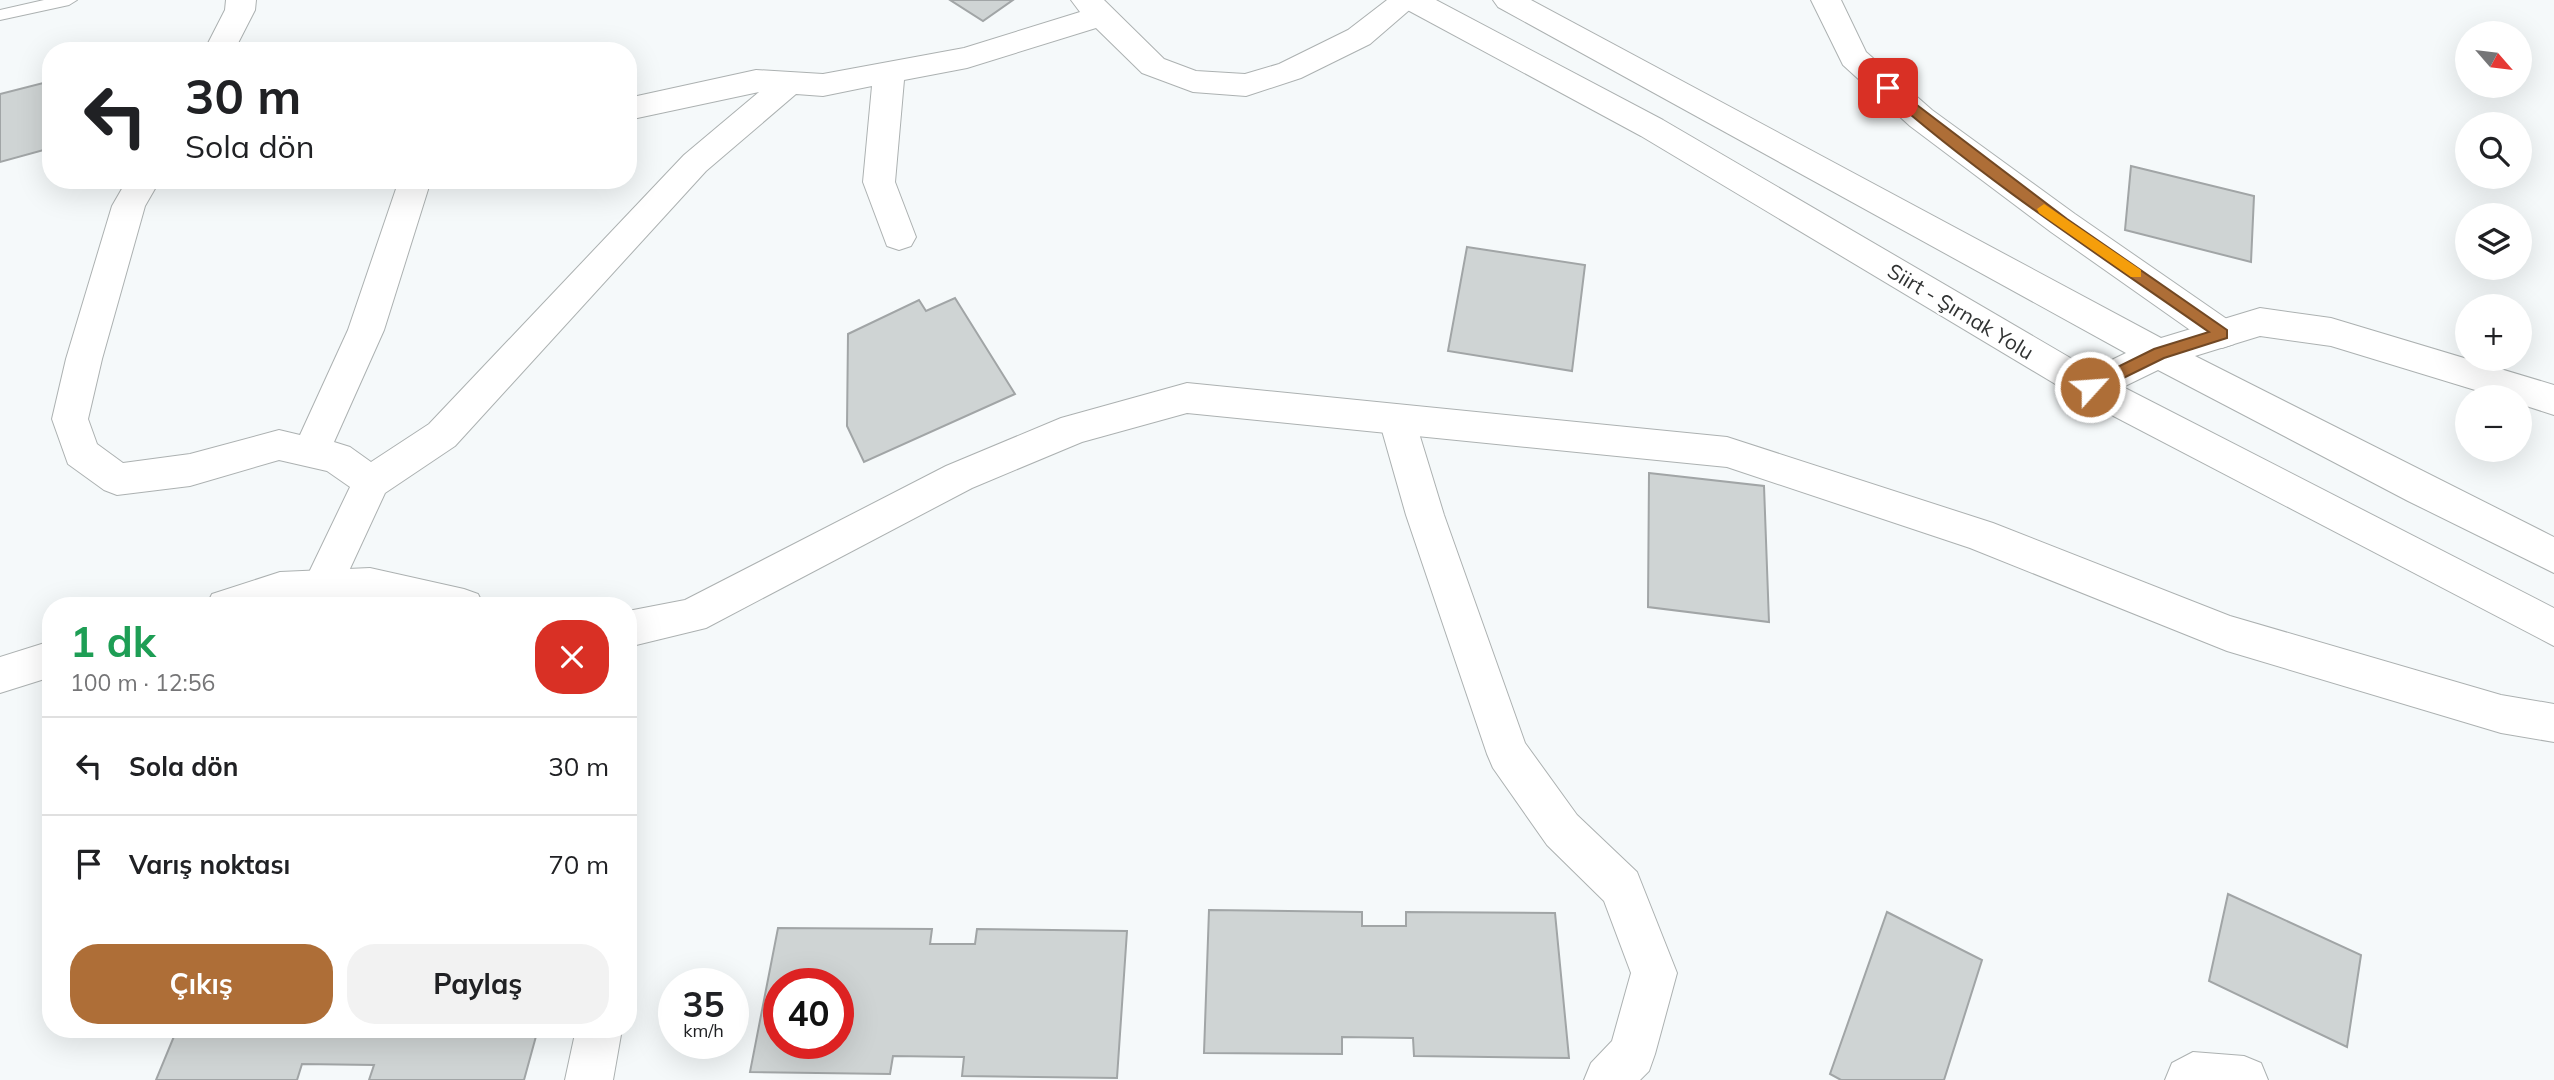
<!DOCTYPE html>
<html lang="tr">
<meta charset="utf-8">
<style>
:root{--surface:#fff;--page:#f2f2f2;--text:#202124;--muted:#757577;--line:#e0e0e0;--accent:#ae6e37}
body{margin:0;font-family:Mulish,sans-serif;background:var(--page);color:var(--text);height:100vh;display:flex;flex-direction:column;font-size:26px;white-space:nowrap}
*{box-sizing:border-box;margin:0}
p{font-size:23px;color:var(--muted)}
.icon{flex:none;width:38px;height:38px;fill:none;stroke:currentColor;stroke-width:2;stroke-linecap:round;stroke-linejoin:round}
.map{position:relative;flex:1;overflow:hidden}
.panel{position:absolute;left:42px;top:597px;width:595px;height:441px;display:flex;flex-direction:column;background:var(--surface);border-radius:28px;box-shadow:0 7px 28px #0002}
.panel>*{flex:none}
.guide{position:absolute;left:42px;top:42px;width:595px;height:147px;border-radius:28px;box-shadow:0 7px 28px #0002;background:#fff;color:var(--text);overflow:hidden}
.needle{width:46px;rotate:118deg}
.buttons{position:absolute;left:2455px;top:21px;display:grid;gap:14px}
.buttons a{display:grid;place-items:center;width:77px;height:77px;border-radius:50%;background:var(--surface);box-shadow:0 7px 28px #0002;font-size:35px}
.speed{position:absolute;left:658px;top:968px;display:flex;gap:14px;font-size:35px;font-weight:700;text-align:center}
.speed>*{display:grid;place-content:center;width:91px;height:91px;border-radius:50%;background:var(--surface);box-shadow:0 7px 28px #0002;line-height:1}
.speed small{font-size:18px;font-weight:400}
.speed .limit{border:10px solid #d22;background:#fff;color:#111}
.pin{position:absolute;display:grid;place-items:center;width:60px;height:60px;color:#fff;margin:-30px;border-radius:14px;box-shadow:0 4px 10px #0006}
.me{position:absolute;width:77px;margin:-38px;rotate:64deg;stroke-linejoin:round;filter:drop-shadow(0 0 5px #0008)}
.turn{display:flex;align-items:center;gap:24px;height:147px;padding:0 28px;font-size:32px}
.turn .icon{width:91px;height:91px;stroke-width:2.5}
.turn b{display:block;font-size:49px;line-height:60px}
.round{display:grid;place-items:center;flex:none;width:74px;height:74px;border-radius:28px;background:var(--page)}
.head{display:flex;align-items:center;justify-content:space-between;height:119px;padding:0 28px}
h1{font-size:42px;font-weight:700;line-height:52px;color:#1e9e55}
.action{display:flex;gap:14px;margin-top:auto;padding:14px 28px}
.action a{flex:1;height:80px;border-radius:28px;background:var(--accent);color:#fff;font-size:28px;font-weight:700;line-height:80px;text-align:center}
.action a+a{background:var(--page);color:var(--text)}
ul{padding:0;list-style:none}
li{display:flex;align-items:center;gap:21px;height:98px;padding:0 28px;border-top:2px solid var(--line)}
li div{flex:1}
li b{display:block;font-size:26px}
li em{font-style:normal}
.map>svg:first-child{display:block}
</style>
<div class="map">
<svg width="2554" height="1080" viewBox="0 0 2554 1080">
<rect width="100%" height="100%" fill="#f5f9fa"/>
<path fill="#cfd4d4" stroke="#a1a5a6" stroke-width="2" fill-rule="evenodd" d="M 950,0 L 1013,0 L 983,21 Z
M 51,81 L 51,148 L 0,162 L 0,94 Z
M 2131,166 L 2254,196 L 2251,262 L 2125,230 Z
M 1467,247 L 1585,265 L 1572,371 L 1448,351 Z
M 955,298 L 1015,394 L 864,462 L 847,426 L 848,334 L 919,300 L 926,311 Z
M 1649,473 L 1764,486 L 1769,622 L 1648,607 Z
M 2228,894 L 2361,955 L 2347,1047 L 2209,981 Z
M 1209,910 L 1362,912 L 1362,926 L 1406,926 L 1406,912 L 1555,913 L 1569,1058 L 1414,1056 L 1413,1038 L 1342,1037 L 1342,1054 L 1204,1053 Z
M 1887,912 L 1982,960 L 1944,1080 L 1841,1080 L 1830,1074 Z
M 778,928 L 932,929 L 930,944 L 975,944 L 977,929 L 1127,931 L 1117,1078 L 962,1076 L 964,1057 L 893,1056 L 890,1074 L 750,1072 ZM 779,984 L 838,984 L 838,1043 L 779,1043 Z
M 177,1029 L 538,1029 L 524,1080 L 369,1080 L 374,1065 L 302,1064 L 297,1080 L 156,1080 Z"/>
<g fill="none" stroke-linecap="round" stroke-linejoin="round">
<defs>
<path id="service" d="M 44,0 L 77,0 L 69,5 L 0,20 L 0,10 Z"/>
<path id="minor" d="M 226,0 L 256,0 L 255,10 L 234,51 L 204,51 L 225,10 Z
M 1071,0 L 1104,0 L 1164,59 L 1196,71 L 1245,74 L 1279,64 L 1348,30 L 1387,0 L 1421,0 L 1370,44 L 1301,78 L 1246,96 L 1193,92 L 1142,73 L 1096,28 L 967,68 L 904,80 L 895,182 L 916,237 L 911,246 L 899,250 L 887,246 L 863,182 L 872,86 L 823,96 L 796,94 L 706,171 L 455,446 L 385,493 L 336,599 L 322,604 L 308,599 L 302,587 L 350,487 L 327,471 L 279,460 L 190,486 L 117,495 L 104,490 L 68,464 L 52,419 L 66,359 L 112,206 L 127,180 L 160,180 L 145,206 L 102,359 L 88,419 L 97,444 L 123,463 L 190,454 L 279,430 L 300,435 L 348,330 L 399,180 L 431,180 L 384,330 L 334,442 L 350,447 L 371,462 L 429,424 L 684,155 L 759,92 L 628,120 L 628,98 L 756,70 L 823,74 L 964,48 L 1080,12 Z
M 1811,0 L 1841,0 L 1866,52 L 1932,110 L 2075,214 L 2234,324 L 2240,334 L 2234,344 L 2222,348 L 2210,344 L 2051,232 L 1910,126 L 1843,65 Z
M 1397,405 L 1410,409 L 1415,420 L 1444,515 L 1525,743 L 1577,815 L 1637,872 L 1677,973 L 1655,1054 L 1649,1071 L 1640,1080 L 1584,1080 L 1591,1063 L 1612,1041 L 1631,973 L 1604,901 L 1547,845 L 1493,768 L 1487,754 L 1406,515 L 1379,420 L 1384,409 Z
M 576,1029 L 622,1029 L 613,1080 L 565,1080 Z
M 2193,1052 L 2244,1056 L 2261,1063 L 2268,1080 L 2165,1080 L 2172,1063 Z"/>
<path id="tertiary" d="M 1397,0 L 1436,0 L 1663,120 L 2091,370 L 2126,353 L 1498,7 L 1493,0 L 1531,0 L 2161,338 L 2260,308 L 2331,318 L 2554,385 L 2554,415 L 2520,404 L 2520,397 L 2498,397 L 2331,346 L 2260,336 L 2195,356 L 2554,537 L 2554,573 L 2408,501 L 2158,370 L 2123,387 L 2554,608 L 2554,646 L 2077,397 L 1641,136 L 1402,7 Z
M 1187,383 L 1727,437 L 1993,523 L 2230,616 L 2501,695 L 2554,704 L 2554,742 L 2501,733 L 2227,651 L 1970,548 L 1727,467 L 1187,413 L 1082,442 L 972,488 L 706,628 L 628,647 L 628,611 L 685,600 L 946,466 L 1061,418 Z
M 370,568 L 464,589 L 478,594 L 484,606 L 385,606 L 370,602 L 206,606 L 212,594 L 280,572 Z
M 51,641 L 51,677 L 0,693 L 0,657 Z"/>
</defs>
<use href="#service" stroke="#acb1b1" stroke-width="2"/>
<use href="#minor" stroke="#acb1b1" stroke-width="2"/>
<use href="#tertiary" stroke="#acb1b1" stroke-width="2"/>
<use href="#service" fill="#fff" fill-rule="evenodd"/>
<use href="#minor" fill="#fff" fill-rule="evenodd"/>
<use href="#tertiary" fill="#fff" fill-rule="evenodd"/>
</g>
<path fill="#ae6e37" stroke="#714824" stroke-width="2" d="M 1888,83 L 2067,219 L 2227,330 L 2227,338 L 2164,358 L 2095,392 L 2085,392 L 2085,383 L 2154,349 L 2209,332 C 2099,255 1984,180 1883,91 L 1883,85 Z"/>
<path fill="#f59e0b" d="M 2044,204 L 2141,270 L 2141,277 L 2131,277 L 2039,213 L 2037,209 Z"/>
<g text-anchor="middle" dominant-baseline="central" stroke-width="5" stroke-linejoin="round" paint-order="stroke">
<g font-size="21" fill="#313333" stroke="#fff">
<text transform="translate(1961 311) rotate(31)">Siirt - Şırnak Yolu</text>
</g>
</g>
</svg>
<div class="buttons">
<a><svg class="needle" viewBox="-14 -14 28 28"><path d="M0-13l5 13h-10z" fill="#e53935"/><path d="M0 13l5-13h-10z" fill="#757577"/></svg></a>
<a><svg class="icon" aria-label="search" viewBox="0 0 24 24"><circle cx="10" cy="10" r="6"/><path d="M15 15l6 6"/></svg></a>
<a><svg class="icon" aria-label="layers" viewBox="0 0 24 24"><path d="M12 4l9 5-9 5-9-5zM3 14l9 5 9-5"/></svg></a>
<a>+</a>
<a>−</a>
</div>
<div class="speed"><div>35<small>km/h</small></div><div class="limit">40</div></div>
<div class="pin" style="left:1888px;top:88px;background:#d93025"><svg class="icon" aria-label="arrive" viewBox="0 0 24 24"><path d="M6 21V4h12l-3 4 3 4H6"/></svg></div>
<svg class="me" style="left:2090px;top:387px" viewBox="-20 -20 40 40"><circle r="17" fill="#ae6e37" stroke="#fff" stroke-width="3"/><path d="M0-11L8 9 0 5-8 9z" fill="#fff"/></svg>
<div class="guide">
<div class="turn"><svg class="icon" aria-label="left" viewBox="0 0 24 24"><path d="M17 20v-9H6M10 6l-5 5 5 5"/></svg><div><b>30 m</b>Sola dön</div></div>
</div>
<section class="panel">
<div class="head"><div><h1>1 dk</h1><p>100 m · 12:56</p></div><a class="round" style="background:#d93025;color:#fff"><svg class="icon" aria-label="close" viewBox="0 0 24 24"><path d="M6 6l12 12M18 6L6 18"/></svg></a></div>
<ul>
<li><svg class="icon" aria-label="left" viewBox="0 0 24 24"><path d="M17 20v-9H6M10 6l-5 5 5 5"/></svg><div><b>Sola dön</b></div><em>30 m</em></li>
<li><svg class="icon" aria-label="arrive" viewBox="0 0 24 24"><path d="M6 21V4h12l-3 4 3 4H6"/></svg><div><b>Varış noktası</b></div><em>70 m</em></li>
</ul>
<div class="action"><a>Çıkış</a><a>Paylaş</a></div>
</section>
</div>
